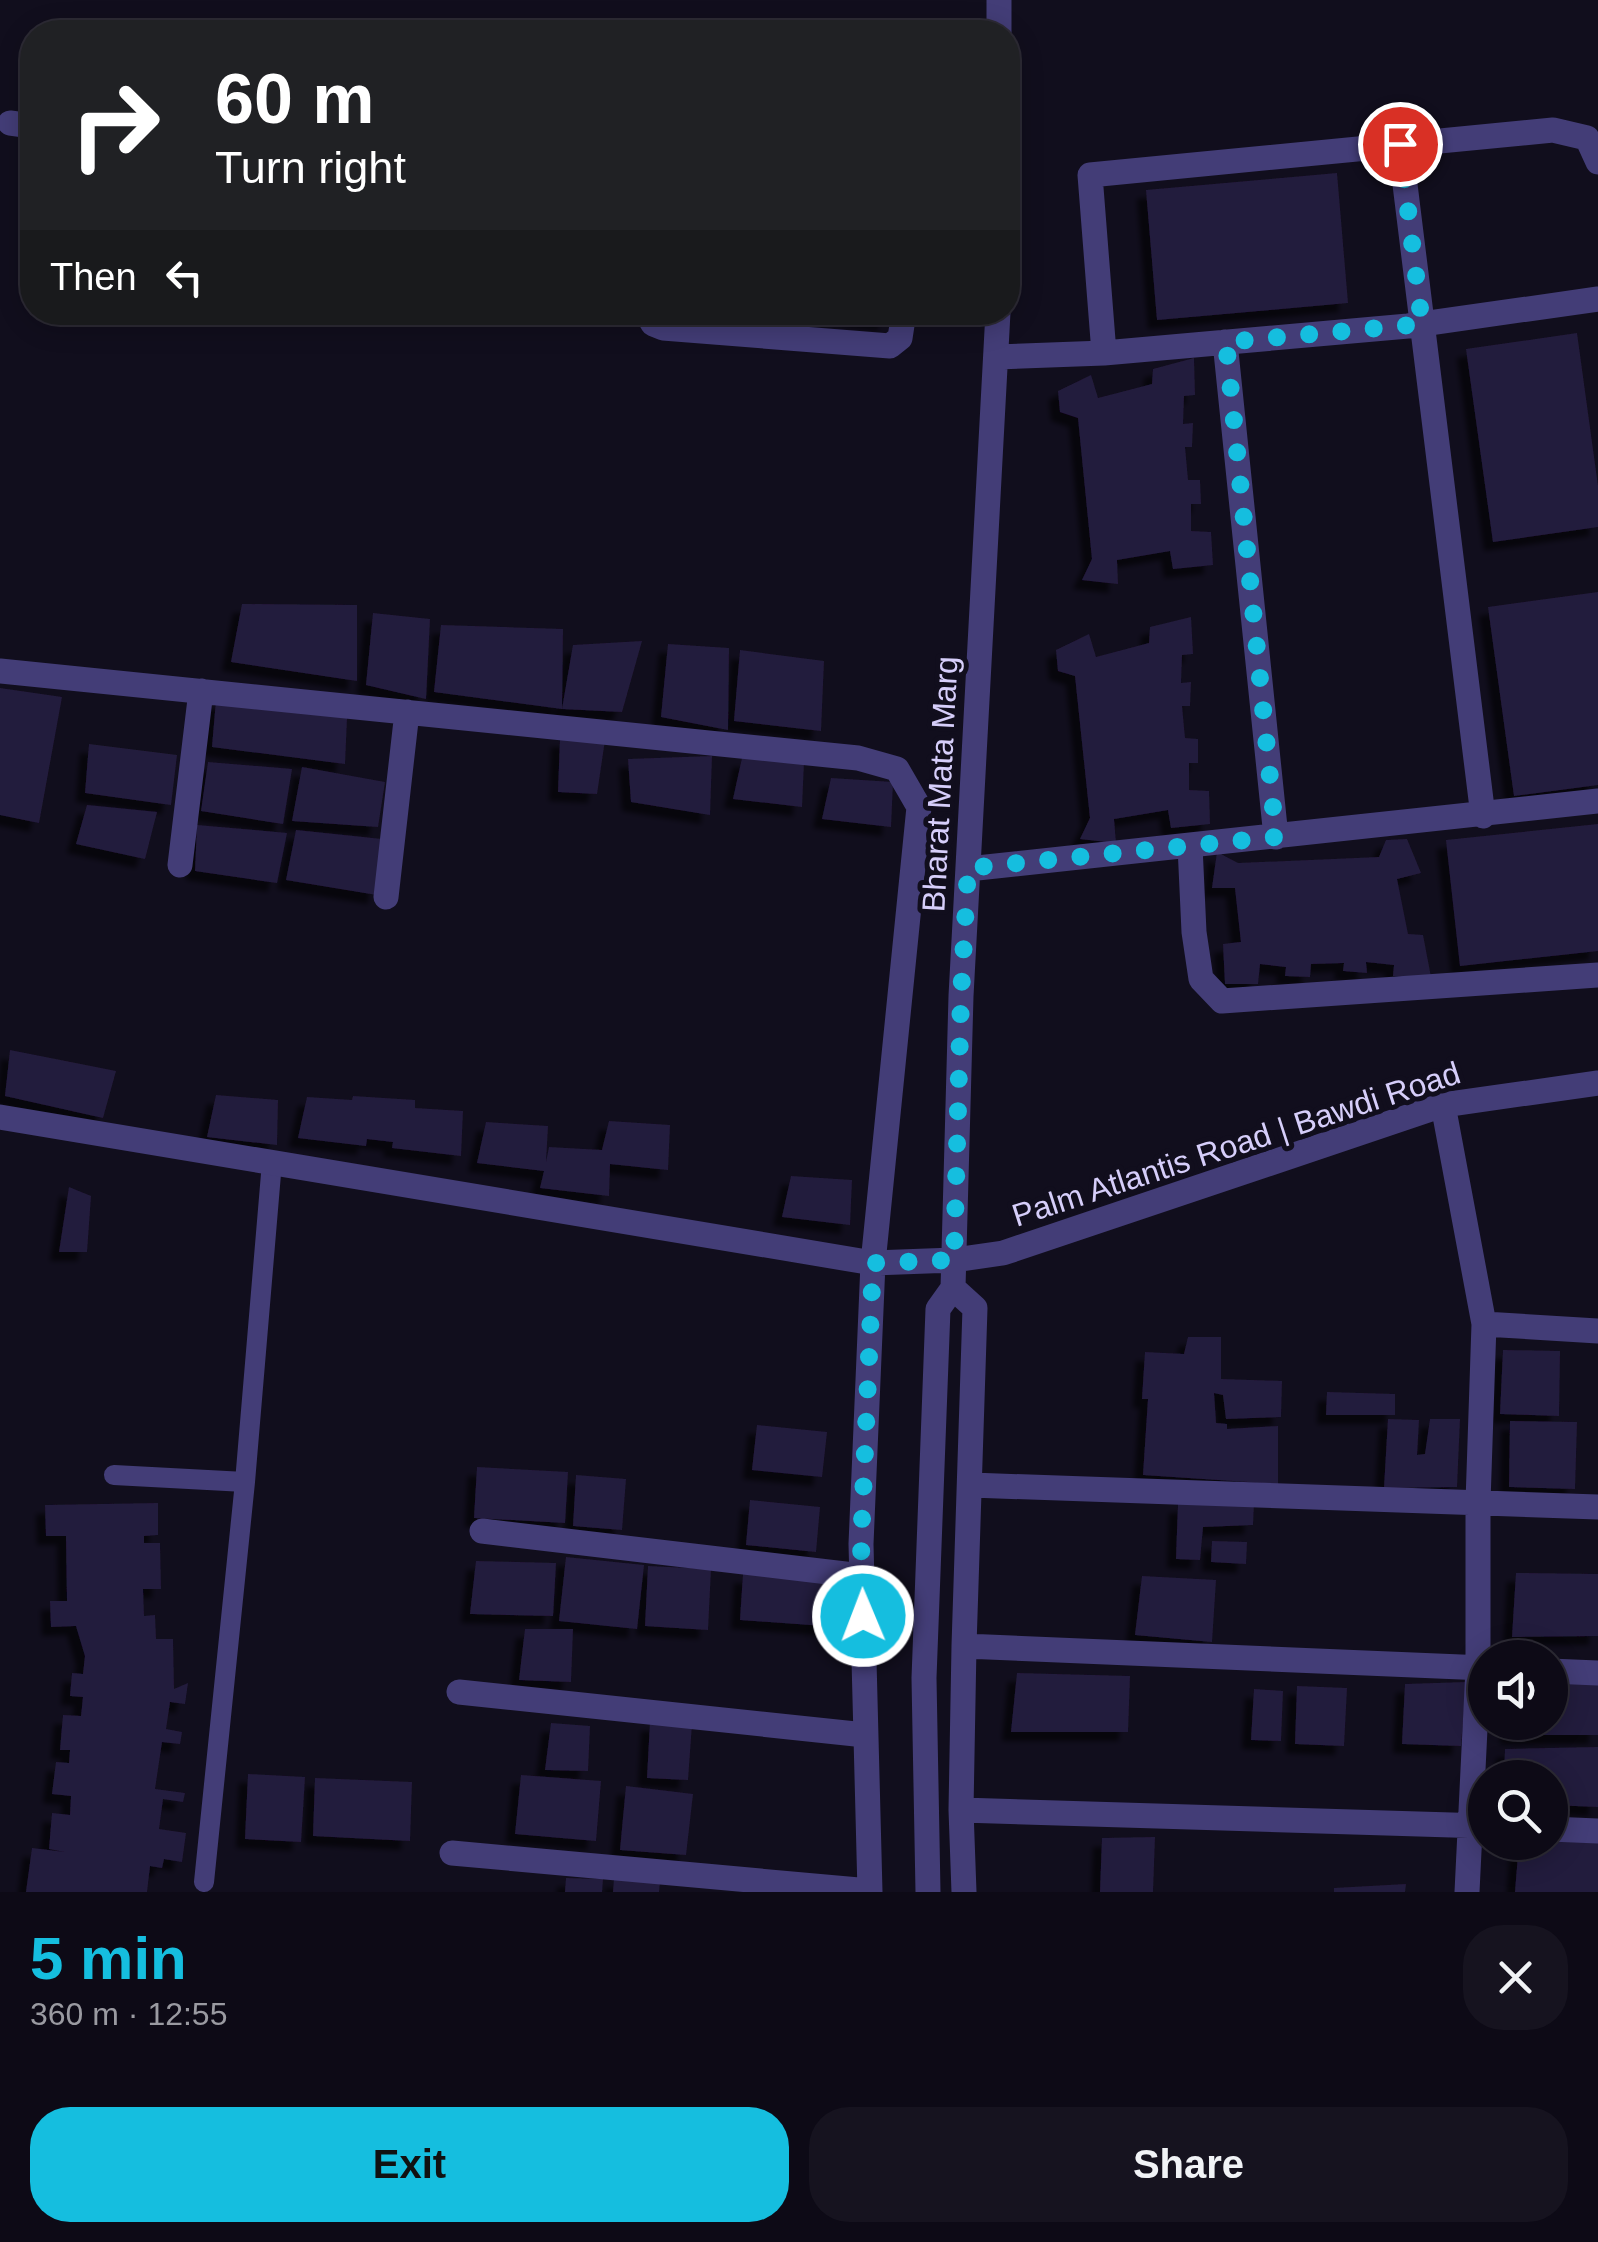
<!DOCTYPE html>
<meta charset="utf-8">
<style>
:root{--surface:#0d0a16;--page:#16131f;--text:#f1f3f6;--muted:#9a9aa1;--line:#2d2b35;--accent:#15bedf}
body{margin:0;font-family:Arial,sans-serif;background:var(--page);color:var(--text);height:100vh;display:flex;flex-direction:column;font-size:38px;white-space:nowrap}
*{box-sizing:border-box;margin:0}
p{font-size:32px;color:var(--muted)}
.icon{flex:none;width:55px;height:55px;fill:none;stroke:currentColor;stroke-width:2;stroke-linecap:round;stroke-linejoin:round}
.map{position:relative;height:1892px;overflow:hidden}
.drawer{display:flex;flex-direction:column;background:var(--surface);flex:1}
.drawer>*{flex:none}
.hud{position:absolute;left:20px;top:20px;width:1000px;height:305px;border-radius:40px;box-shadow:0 5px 25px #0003,0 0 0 2px var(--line);background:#202124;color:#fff;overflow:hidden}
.buttons{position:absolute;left:1468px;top:1640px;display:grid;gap:20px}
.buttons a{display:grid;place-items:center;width:100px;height:100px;border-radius:50%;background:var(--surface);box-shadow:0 5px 25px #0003,0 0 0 2px var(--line);font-size:50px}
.pin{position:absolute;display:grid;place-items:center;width:85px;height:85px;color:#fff;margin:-42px;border:5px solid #fff;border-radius:50%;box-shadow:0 2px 10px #0007}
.me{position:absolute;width:110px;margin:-55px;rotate:359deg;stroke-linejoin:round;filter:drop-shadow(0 0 8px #0008)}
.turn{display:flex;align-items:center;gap:35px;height:210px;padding:0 30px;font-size:45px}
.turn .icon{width:130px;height:130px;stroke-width:2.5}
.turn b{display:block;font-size:70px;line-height:85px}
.then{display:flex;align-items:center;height:95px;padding:0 30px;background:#0003;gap:20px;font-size:38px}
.round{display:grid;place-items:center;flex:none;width:105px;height:105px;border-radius:40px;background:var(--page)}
.summary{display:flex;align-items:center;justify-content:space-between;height:170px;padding:0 30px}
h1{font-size:60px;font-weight:700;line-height:75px;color:var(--accent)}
.button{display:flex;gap:20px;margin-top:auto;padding:20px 30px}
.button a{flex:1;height:115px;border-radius:40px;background:var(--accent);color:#111;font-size:40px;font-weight:700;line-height:115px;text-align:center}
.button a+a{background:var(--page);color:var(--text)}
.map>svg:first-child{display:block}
</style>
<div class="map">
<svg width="1598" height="1892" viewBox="0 0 1598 1892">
<defs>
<filter id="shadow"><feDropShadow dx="-9" dy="9" stdDeviation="2.5" flood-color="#0009"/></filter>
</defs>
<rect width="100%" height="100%" fill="#110e1d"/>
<path fill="#241b3c" filter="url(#shadow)" d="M 1337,173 L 1348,303 L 1157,320 L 1146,190 Z
M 831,312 L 887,312 L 887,321 L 831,315 Z
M 1577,333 L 1598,486 L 1598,527 L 1493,542 L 1466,349 Z
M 1194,358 L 1195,395 L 1184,396 L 1183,424 L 1193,423 L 1192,447 L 1185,447 L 1188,480 L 1200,480 L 1201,504 L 1191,504 L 1191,531 L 1211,532 L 1213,565 L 1173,569 L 1170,551 L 1117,560 L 1118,584 L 1082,580 L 1092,559 L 1078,418 L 1060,412 L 1058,391 L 1091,375 L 1098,398 L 1152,384 L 1153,369 Z
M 1598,592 L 1598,785 L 1514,796 L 1488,607 Z
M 242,604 L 357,605 L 357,681 L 231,662 Z
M 373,613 L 430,619 L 426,699 L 366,685 Z
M 1191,617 L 1193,654 L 1182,655 L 1181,683 L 1191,682 L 1190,706 L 1182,706 L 1185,738 L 1198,739 L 1198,763 L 1189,763 L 1189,790 L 1209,791 L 1210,824 L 1171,828 L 1168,810 L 1114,819 L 1116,843 L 1080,839 L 1090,818 L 1075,676 L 1058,671 L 1056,650 L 1089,634 L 1096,657 L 1149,643 L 1150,627 Z
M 441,625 L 563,629 L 562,709 L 573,645 L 642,641 L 622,712 L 562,709 L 434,692 Z
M 668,644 L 729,648 L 728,730 L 661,717 Z
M 740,650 L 824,661 L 821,731 L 734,721 Z
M 0,688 L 62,697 L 39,823 L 0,815 Z
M 216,700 L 347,718 L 345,764 L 212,747 Z
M 560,738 L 605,740 L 597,794 L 558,792 Z
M 89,744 L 177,755 L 171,805 L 85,793 Z
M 712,756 L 710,815 L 631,802 L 628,759 Z
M 742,758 L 804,762 L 802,807 L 733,799 Z
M 208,762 L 292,769 L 283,824 L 201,811 Z
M 302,767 L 385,782 L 378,827 L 292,821 Z
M 831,778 L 893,782 L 891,827 L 822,819 Z
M 87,805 L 157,812 L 145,859 L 76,844 Z
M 1598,824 L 1598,951 L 1460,966 L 1446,840 Z
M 197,825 L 287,833 L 277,883 L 195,871 Z
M 296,830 L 382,839 L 377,895 L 286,880 Z
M 1407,839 L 1421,873 L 1397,879 L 1408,934 L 1423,935 L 1431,977 L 1393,976 L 1394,965 L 1366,962 L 1367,973 L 1343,971 L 1344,963 L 1311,964 L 1310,977 L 1285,976 L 1286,967 L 1260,964 L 1258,984 L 1225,984 L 1223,944 L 1241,942 L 1235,888 L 1212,888 L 1217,852 L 1238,863 L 1379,857 L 1386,840 Z
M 10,1050 L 116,1071 L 103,1118 L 5,1096 Z
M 216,1095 L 278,1100 L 277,1145 L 207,1137 Z
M 353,1096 L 415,1100 L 415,1108 L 463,1111 L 461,1156 L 392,1148 L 393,1142 L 367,1139 L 366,1146 L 298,1138 L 307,1097 L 352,1100 Z
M 609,1121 L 670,1125 L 668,1170 L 610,1164 L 609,1196 L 540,1188 L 544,1171 L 477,1163 L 486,1122 L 548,1126 L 546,1162 L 549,1147 L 602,1150 Z
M 791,1176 L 852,1180 L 850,1225 L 782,1217 Z
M 69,1187 L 91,1196 L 87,1252 L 59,1252 Z
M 1188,1337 L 1221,1337 L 1221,1379 L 1282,1381 L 1281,1417 L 1226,1419 L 1223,1395 L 1214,1393 L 1216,1423 L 1227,1424 L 1227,1429 L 1278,1426 L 1278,1484 L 1143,1475 L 1148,1399 L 1142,1399 L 1145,1352 L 1184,1354 Z
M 1503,1350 L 1560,1351 L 1559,1416 L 1500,1414 Z
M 1327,1392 L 1395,1394 L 1395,1415 L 1326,1415 Z
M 1388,1419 L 1419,1420 L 1417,1455 L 1425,1454 L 1430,1419 L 1460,1419 L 1457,1487 L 1384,1488 Z
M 1510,1421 L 1577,1422 L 1575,1489 L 1509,1487 Z
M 757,1425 L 827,1432 L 822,1477 L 752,1470 Z
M 477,1467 L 568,1472 L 565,1523 L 474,1518 Z
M 576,1475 L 626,1479 L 622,1530 L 573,1526 Z
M 750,1500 L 820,1507 L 816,1552 L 746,1545 Z
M 1254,1502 L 1253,1525 L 1203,1527 L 1200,1560 L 1176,1559 L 1178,1504 Z
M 158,1503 L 158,1535 L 144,1536 L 144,1543 L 160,1543 L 161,1589 L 143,1589 L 144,1616 L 155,1615 L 156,1639 L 173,1639 L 174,1689 L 188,1683 L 185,1704 L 170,1702 L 166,1729 L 182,1732 L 180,1744 L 162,1742 L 155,1789 L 185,1793 L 183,1802 L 163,1799 L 159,1829 L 186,1833 L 182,1862 L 164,1859 L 162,1868 L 150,1866 L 147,1892 L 26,1892 L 32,1848 L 65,1852 L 49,1849 L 52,1813 L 70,1815 L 71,1796 L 52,1794 L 56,1762 L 69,1763 L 70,1750 L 60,1750 L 63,1715 L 81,1716 L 83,1697 L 70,1696 L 72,1673 L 83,1674 L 85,1656 L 76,1626 L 51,1627 L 50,1601 L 67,1601 L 66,1536 L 46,1536 L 45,1505 Z
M 1212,1541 L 1247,1542 L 1246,1564 L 1211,1562 Z
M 566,1557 L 644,1565 L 637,1629 L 559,1621 Z
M 476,1561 L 556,1563 L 553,1616 L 470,1614 Z
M 648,1566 L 711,1569 L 708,1630 L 645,1626 Z
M 1516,1573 L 1598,1574 L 1598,1636 L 1512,1637 Z
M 743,1574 L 850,1581 L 852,1628 L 740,1620 Z
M 1142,1576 L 1216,1580 L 1212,1642 L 1135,1635 Z
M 525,1629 L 573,1629 L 571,1682 L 519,1680 Z
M 1017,1673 L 1130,1676 L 1128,1732 L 1011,1732 Z
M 1550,1679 L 1598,1680 L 1598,1735 L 1509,1735 L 1510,1722 L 1550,1722 Z
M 1466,1682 L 1461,1746 L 1402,1744 L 1405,1684 Z
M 1297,1686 L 1347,1688 L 1344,1746 L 1295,1744 Z
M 1254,1689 L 1283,1691 L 1281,1741 L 1251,1740 Z
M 650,1722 L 692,1724 L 688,1780 L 647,1778 Z
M 551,1723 L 590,1726 L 588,1771 L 545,1770 Z
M 1598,1747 L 1598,1807 L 1550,1805 L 1550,1778 L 1504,1778 L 1505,1749 Z
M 248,1774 L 305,1777 L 301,1842 L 245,1839 Z
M 521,1775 L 601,1781 L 596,1841 L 515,1834 Z
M 315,1778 L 412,1782 L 410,1841 L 313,1836 Z
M 626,1786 L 693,1794 L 686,1855 L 620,1850 Z
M 1155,1837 L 1153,1892 L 1100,1892 L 1102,1838 Z
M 1550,1840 L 1598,1842 L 1598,1892 L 1515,1892 L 1519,1842 Z
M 566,1878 L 603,1879 L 602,1892 L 565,1892 Z
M 614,1879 L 660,1882 L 659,1892 L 613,1892 Z
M 1406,1884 L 1405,1892 L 1334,1892 L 1334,1888 Z"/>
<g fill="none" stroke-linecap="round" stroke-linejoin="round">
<path stroke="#433d77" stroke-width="20" d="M 114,1475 L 245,1482
M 204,1882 L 245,1482 L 272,1162"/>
<path stroke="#433d77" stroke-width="25" d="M 999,32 L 999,0
M 10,123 L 32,126
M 1400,144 L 1483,816
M 646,312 L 653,324 L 663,328 L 890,346 L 900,338 L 904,312
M 1225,342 L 1276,837
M 1104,353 L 1408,326 L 1598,299
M 996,357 L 1104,353 L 1090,175 L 1553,130 L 1587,138 L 1598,162
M 0,671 L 858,758 L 897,769 L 919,807 L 873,1263 L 861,1544 L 870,1892
M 1190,846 L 1194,932 L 1201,979 L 1222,1001 L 1598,975
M 180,865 L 201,691
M 968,869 L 1598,801
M 386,897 L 407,712
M 1443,1105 L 1484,1324
M 0,1117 L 873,1263 L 954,1260 L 1003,1253 L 1443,1105 L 1598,1083
M 953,1288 L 975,1308 L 964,1646 L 961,1810 L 964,1892
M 971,1485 L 1598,1507
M 482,1531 L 862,1576
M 964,1646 L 1485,1668
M 1550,1671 L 1598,1673
M 459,1692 L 865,1735
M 961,1810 L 1485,1826
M 1550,1829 L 1598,1831
M 452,1853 L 870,1891
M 928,1892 L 924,1678 L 938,1309 L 953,1288 L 961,996 L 998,312
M 1467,1892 L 1478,1668 L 1478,1502 L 1484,1324 L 1598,1331"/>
</g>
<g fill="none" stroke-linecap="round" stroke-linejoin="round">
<path stroke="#15bedf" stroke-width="18" stroke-dasharray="0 32.4" d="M 863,1616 L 861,1544 L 873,1263 L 954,1260 L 961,996 L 968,868 L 1276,837 L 1226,342 L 1422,324 L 1400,144"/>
</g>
<g text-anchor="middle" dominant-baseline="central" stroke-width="10" stroke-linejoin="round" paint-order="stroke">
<g font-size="32" fill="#d6cefa" stroke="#110e1d">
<text transform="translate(940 784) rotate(-87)">Bharat Mata Marg</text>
<text transform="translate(1236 1144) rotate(-18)">Palm Atlantis Road | Bawdi Road</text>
</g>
</g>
</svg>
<div class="buttons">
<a><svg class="icon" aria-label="sound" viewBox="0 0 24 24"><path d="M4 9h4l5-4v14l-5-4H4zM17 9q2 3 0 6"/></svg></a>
<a><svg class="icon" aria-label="search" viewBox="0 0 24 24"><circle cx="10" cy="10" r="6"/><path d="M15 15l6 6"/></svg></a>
</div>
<div class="pin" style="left:1400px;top:144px;background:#d93025"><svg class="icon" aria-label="arrive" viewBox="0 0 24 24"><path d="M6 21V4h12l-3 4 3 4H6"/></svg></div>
<svg class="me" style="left:863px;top:1616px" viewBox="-20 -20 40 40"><circle r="17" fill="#15bedf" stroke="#fff" stroke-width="3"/><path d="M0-11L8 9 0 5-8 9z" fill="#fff"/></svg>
<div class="hud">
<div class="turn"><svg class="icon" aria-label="right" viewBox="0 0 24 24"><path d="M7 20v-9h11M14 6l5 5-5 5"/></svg><div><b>60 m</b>Turn right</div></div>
<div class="then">Then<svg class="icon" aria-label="left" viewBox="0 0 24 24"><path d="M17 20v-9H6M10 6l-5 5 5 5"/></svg></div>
</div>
</div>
<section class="drawer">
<div class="summary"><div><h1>5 min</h1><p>360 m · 12:55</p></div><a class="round"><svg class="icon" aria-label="close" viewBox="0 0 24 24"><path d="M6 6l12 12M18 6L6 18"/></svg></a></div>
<div class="button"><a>Exit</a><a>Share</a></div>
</section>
